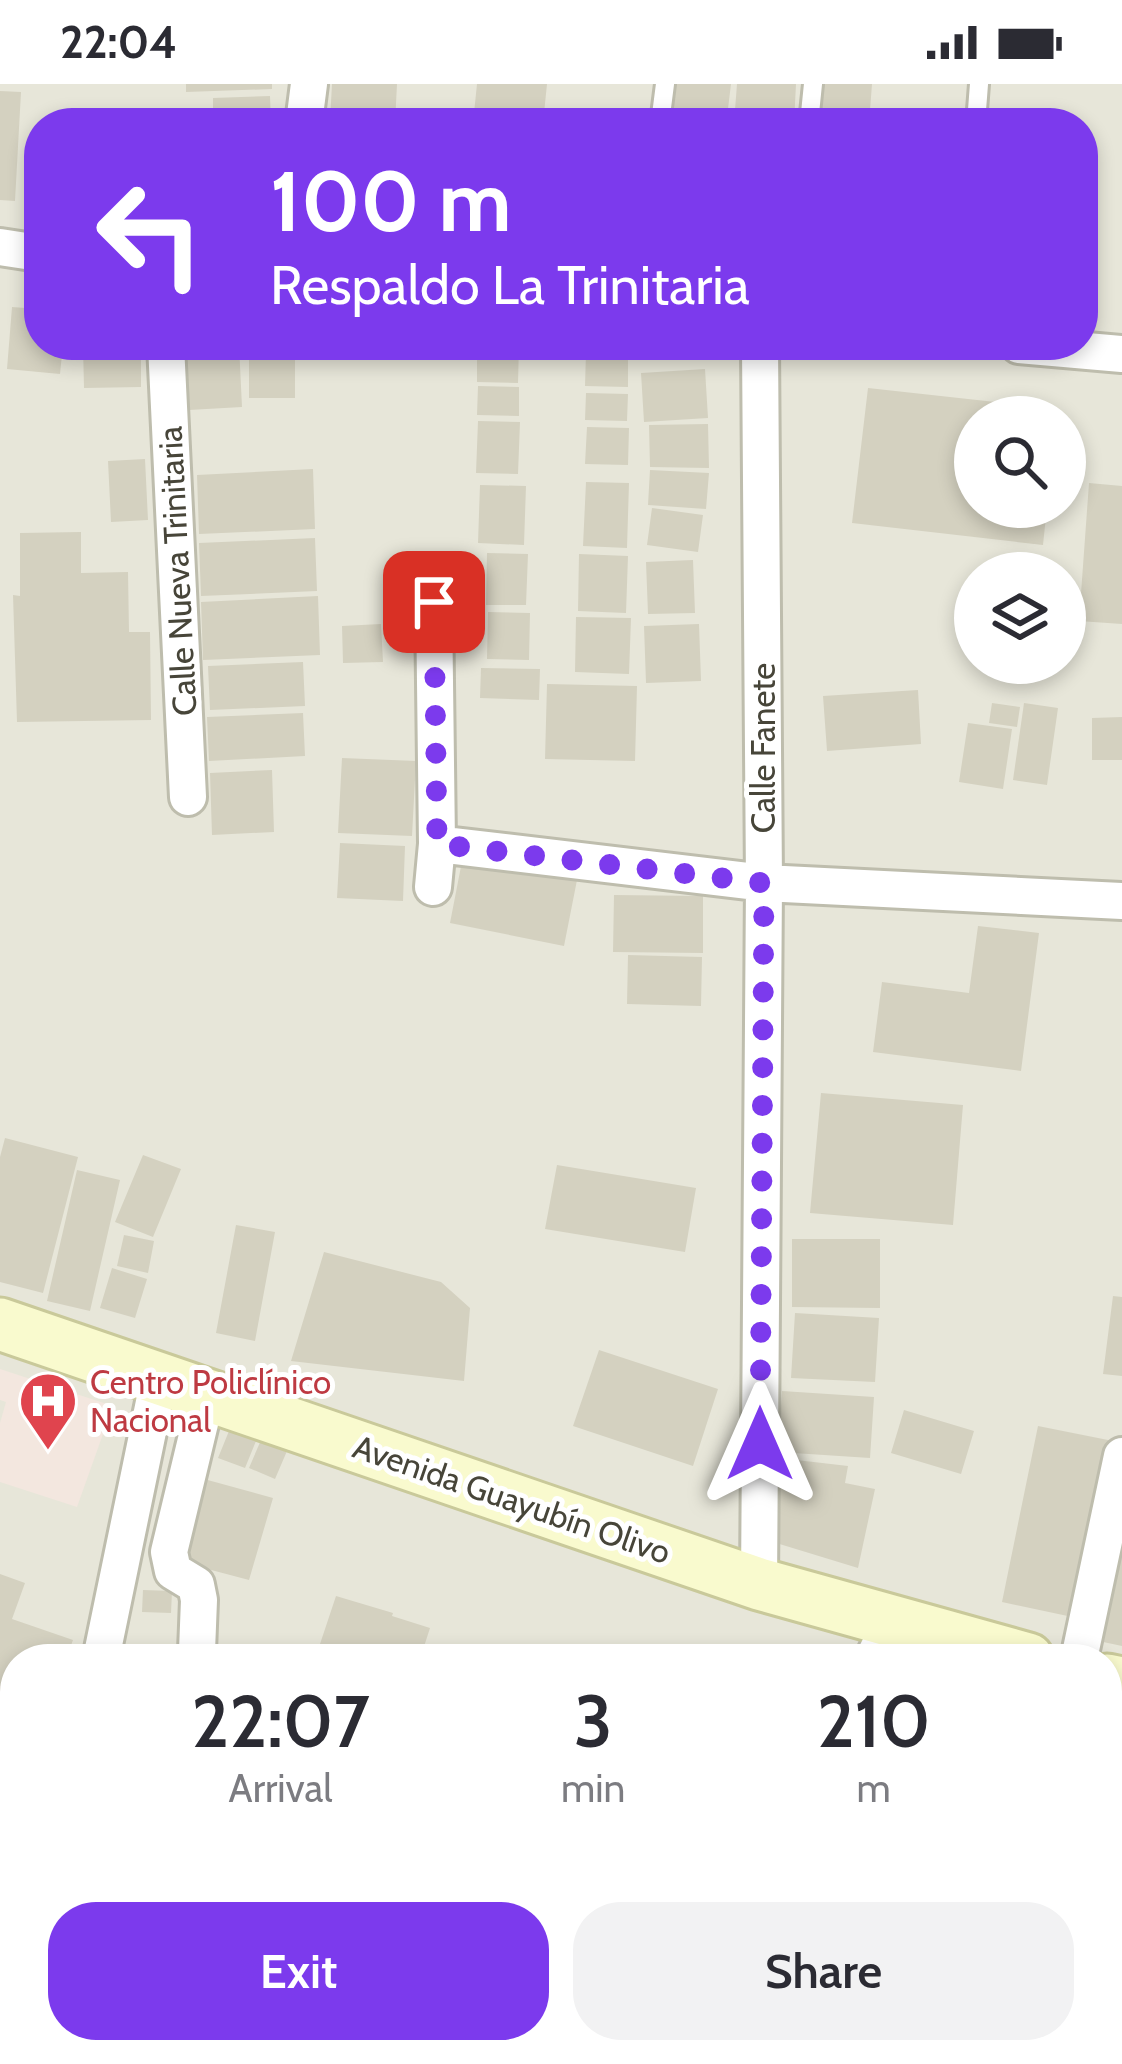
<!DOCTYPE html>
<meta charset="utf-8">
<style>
:root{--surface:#fff;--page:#f2f2f3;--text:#2b2b33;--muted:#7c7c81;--accent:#7c3aed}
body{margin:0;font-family:Cabin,sans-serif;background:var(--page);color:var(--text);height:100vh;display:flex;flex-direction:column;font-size:45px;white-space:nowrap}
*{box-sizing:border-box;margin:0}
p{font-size:39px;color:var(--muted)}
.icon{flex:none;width:66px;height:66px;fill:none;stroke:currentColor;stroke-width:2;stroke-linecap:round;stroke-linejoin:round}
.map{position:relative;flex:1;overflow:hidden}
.sheet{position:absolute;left:0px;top:1560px;width:1122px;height:420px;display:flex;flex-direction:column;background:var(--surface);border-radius:48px 48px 0 0;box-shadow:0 6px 18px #0003}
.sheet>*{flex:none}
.top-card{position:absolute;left:24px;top:24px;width:1074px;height:252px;border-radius:48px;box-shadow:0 6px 18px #0003;background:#7c3aed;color:#fff;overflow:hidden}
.fabs{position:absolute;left:954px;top:312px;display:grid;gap:24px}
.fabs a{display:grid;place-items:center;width:132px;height:132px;border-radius:50%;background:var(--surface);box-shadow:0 6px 18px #0003;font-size:60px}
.pin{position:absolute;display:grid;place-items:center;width:102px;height:102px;color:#fff;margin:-51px;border-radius:24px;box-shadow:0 6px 18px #0006}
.me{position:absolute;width:132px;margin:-66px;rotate:0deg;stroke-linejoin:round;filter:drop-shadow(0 0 9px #0008)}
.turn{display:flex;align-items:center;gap:42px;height:252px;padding:0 48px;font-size:54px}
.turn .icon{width:156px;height:156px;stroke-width:2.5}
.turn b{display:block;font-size:84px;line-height:102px}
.eta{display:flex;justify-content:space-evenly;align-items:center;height:204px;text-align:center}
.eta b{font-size:72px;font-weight:600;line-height:84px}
.button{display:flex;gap:24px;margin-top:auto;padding:24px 48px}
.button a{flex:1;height:138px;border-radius:48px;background:var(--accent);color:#fff;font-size:48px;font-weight:600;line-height:138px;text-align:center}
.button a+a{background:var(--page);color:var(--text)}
.status{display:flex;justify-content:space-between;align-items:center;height:84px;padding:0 60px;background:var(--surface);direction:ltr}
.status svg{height:33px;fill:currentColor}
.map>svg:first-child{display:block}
</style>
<div class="status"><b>22:04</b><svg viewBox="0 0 49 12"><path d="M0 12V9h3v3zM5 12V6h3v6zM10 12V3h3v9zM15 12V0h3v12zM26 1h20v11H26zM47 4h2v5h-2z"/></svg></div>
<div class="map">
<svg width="1122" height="1980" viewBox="0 0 1122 1980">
<rect width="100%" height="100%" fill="#f3f3ea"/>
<path fill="#e7e6d9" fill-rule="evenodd" d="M 0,0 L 1122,0 L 1122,1980 L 0,1980 ZM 39,39 L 1083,39 L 1083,261 L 39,261 ZM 975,333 L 1065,333 L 1065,423 L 975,423 ZM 975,489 L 1065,489 L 1065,579 L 975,579 ZM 15,1575 L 1107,1575 L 1107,1965 L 15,1965 Z"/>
<path fill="#f3e7df" d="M 0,1285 L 113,1322 L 77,1423 L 0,1398 L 0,1339 L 6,1318 L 0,1316 Z"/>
<path fill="#d4d1c0" d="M 186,0 L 272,0 L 272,5 L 186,8 Z
M 332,0 L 397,0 L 395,39 L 330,37 Z
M 477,0 L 547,0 L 543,39 L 473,39 Z
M 674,0 L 731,0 L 727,33 L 671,27 Z
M 737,0 L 796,0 L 794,39 L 734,39 Z
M 822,0 L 872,0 L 869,39 L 818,39 Z
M 0,7 L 21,8 L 15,117 L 0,116 Z
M 270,12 L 271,39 L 213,39 L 213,14 Z
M 563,25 L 619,31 L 618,39 L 562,39 Z
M 12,223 L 39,225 L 39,261 L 63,261 L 60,290 L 7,285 Z
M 83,261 L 141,261 L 141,303 L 84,304 Z
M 186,261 L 239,261 L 242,323 L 189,326 Z
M 249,261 L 295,261 L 295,314 L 249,314 Z
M 477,261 L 519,261 L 518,299 L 477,298 Z
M 586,268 L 628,269 L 628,303 L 585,302 Z
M 705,285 L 708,334 L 644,338 L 641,289 Z
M 478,302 L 519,303 L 519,332 L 477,331 Z
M 868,304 L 1059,325 L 1058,333 L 975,333 L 975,423 L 1047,423 L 1043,461 L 852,439 Z
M 586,309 L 628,310 L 627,337 L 585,336 Z
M 478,337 L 520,338 L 518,390 L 476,389 Z
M 708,340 L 709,384 L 650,383 L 649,341 Z
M 587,343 L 629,344 L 628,381 L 585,380 Z
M 145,375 L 148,436 L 111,438 L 108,377 Z
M 313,385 L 315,445 L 199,450 L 197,391 Z
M 650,386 L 709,389 L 706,425 L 648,421 Z
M 586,398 L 629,399 L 627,464 L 583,462 Z
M 1089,399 L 1122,402 L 1122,540 L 1079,537 Z
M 480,401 L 526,402 L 524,461 L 478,459 Z
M 652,424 L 703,431 L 698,468 L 647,461 Z
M 81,448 L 81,489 L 128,488 L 129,548 L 150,548 L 151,636 L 17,638 L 13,511 L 20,512 L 20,449 Z
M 315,454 L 317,507 L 201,512 L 199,459 Z
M 487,469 L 528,470 L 526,521 L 486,521 Z
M 579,470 L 628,472 L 626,529 L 578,527 Z
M 693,476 L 695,529 L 648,530 L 646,478 Z
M 318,512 L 320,571 L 203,576 L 201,518 Z
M 488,528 L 530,529 L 529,576 L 487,575 Z
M 576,533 L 631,534 L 629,590 L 575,588 Z
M 381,540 L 383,578 L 343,579 L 342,542 Z
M 699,540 L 701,597 L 646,599 L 644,542 Z
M 303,578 L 305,622 L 210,626 L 208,582 Z
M 481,584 L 540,585 L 539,616 L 480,614 Z
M 547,600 L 637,602 L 635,677 L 545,675 Z
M 918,606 L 921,660 L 827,667 L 823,612 Z
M 992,619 L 1020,623 L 1017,643 L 989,639 Z
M 1024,619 L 1058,624 L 1047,701 L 1013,696 Z
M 303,629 L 305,672 L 209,677 L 207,633 Z
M 1122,633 L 1122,676 L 1092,676 L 1092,634 Z
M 968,639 L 1012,645 L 1003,705 L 959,698 Z
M 342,674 L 416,677 L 412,752 L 338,749 Z
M 272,686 L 274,748 L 212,751 L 210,689 Z
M 340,759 L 405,762 L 403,817 L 337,814 Z
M 463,772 L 577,796 L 564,862 L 450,839 Z
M 614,811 L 703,812 L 703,869 L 613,868 Z
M 978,842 L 1039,849 L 1021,987 L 873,968 L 882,898 L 969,909 Z
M 628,871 L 702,873 L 701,922 L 627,920 Z
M 821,1009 L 963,1021 L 953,1141 L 810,1129 Z
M 5,1054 L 78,1073 L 43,1209 L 0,1198 L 0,1073 Z
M 143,1071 L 181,1085 L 153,1153 L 115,1138 Z
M 557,1081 L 696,1104 L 685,1168 L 545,1145 Z
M 77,1086 L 120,1096 L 90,1227 L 47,1217 Z
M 236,1141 L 275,1148 L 255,1257 L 216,1249 Z
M 124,1151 L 154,1157 L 148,1189 L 117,1182 Z
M 792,1155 L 880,1155 L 880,1224 L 792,1223 Z
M 324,1168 L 441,1198 L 470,1224 L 464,1297 L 291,1277 Z
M 112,1184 L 147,1195 L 135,1234 L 100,1224 Z
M 1113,1212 L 1122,1213 L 1122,1292 L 1103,1290 Z
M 795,1229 L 879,1234 L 875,1298 L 791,1294 Z
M 599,1266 L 718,1305 L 693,1382 L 573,1342 Z
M 782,1307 L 874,1313 L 870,1374 L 778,1368 Z
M 904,1326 L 974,1347 L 961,1390 L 891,1369 Z
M 1038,1342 L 1113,1357 L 1077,1534 L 1002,1518 Z
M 229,1347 L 256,1357 L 245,1384 L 218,1374 Z
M 261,1356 L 287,1367 L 275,1395 L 249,1384 Z
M 779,1374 L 848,1382 L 845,1399 L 875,1405 L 858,1484 L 773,1458 Z
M 204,1395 L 273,1414 L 249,1496 L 181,1478 Z
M 1122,1430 L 1122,1562 L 1094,1556 Z
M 0,1490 L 25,1499 L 12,1535 L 73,1556 L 66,1575 L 15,1575 L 15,1629 L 0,1624 Z
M 143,1506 L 172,1507 L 171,1529 L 142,1528 Z
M 336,1512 L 393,1529 L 392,1532 L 430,1544 L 420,1575 L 315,1575 Z
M 1120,1776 L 1122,1776 L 1122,1854 L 1107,1851 L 1107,1837 Z
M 1107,1885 L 1122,1888 L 1122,1973 L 1096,1967 L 1107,1965 Z
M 899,1965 L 980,1965 L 976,1980 L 947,1980 Z"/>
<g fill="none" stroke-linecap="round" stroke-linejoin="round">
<defs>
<path id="lane" d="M 660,39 L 665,0
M 809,39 L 813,0
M 976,39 L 979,0
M 863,1575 L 881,1539
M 0,1659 L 15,1663
M 290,1980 L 296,1965"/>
<path id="street" d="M 304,39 L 309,0
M 0,163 L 39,169
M 166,261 L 188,713
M 1019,261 L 1122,270
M 437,760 L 764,799 L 1122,817
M 433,803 L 437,760 L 434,517
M 759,1500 L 764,799 L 760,261
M 197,1567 L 199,1516 L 196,1501 L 173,1487 L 169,1468 L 207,1310
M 101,1575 L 159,1294
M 1079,1575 L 1122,1372
M 0,1726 L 15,1731
M 523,1980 L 528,1965"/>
<path id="secondary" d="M 0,1240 L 759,1500 L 1028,1575
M 1107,1596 L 1122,1599"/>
</defs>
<use href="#lane" stroke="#bebdad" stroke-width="24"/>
<use href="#street" stroke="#bebdad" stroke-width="42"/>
<use href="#secondary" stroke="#c9c99a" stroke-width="57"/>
<use href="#lane" stroke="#fff" stroke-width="18"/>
<use href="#street" stroke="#fff" stroke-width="36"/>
<use href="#secondary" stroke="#f9face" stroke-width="51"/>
</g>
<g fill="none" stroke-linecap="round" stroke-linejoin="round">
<path stroke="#7c3aed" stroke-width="21" stroke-dasharray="0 37.8" d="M 434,518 L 437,760 L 764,799 L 760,1360"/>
</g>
<defs>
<symbol id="hospital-pin" viewBox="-11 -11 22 30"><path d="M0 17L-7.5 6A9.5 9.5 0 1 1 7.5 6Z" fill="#e0444e" stroke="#fff"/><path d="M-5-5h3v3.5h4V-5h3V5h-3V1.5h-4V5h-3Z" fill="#fff"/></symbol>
</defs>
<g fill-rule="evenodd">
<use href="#hospital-pin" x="15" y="1284" width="66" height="90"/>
</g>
<g text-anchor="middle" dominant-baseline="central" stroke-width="10" stroke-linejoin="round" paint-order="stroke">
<g font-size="33" fill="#474539" stroke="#fff">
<text transform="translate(177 487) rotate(-93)">Calle Nueva Trinitaria</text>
<text transform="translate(763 664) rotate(-90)">Calle Fanete</text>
<text transform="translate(512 1415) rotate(19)">Avenida Guayubín Olivo</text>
</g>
<g font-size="33" fill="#be3a42" stroke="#fff" text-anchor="start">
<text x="90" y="1298">Centro Policlínico<tspan x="90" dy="38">Nacional</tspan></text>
</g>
</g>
</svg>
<div class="fabs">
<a><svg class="icon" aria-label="search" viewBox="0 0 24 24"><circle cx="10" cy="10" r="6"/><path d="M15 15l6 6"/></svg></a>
<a><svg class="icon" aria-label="layers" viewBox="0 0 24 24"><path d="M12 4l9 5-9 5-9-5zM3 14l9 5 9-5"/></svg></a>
</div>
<div class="pin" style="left:434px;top:518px;background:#d93025"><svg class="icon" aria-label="arrive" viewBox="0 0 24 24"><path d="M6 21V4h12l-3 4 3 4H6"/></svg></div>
<svg class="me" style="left:760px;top:1360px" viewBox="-20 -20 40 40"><path d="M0-17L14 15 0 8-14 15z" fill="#7c3aed" stroke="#fff" stroke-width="4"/></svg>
<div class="top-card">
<div class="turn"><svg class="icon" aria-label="left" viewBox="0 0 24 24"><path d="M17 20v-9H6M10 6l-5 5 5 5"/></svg><div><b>100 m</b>Respaldo La Trinitaria</div></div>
</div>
<section class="sheet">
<div class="eta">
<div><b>22:07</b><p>Arrival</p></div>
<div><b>3</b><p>min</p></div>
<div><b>210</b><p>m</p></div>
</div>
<div class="button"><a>Exit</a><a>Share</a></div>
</section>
</div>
